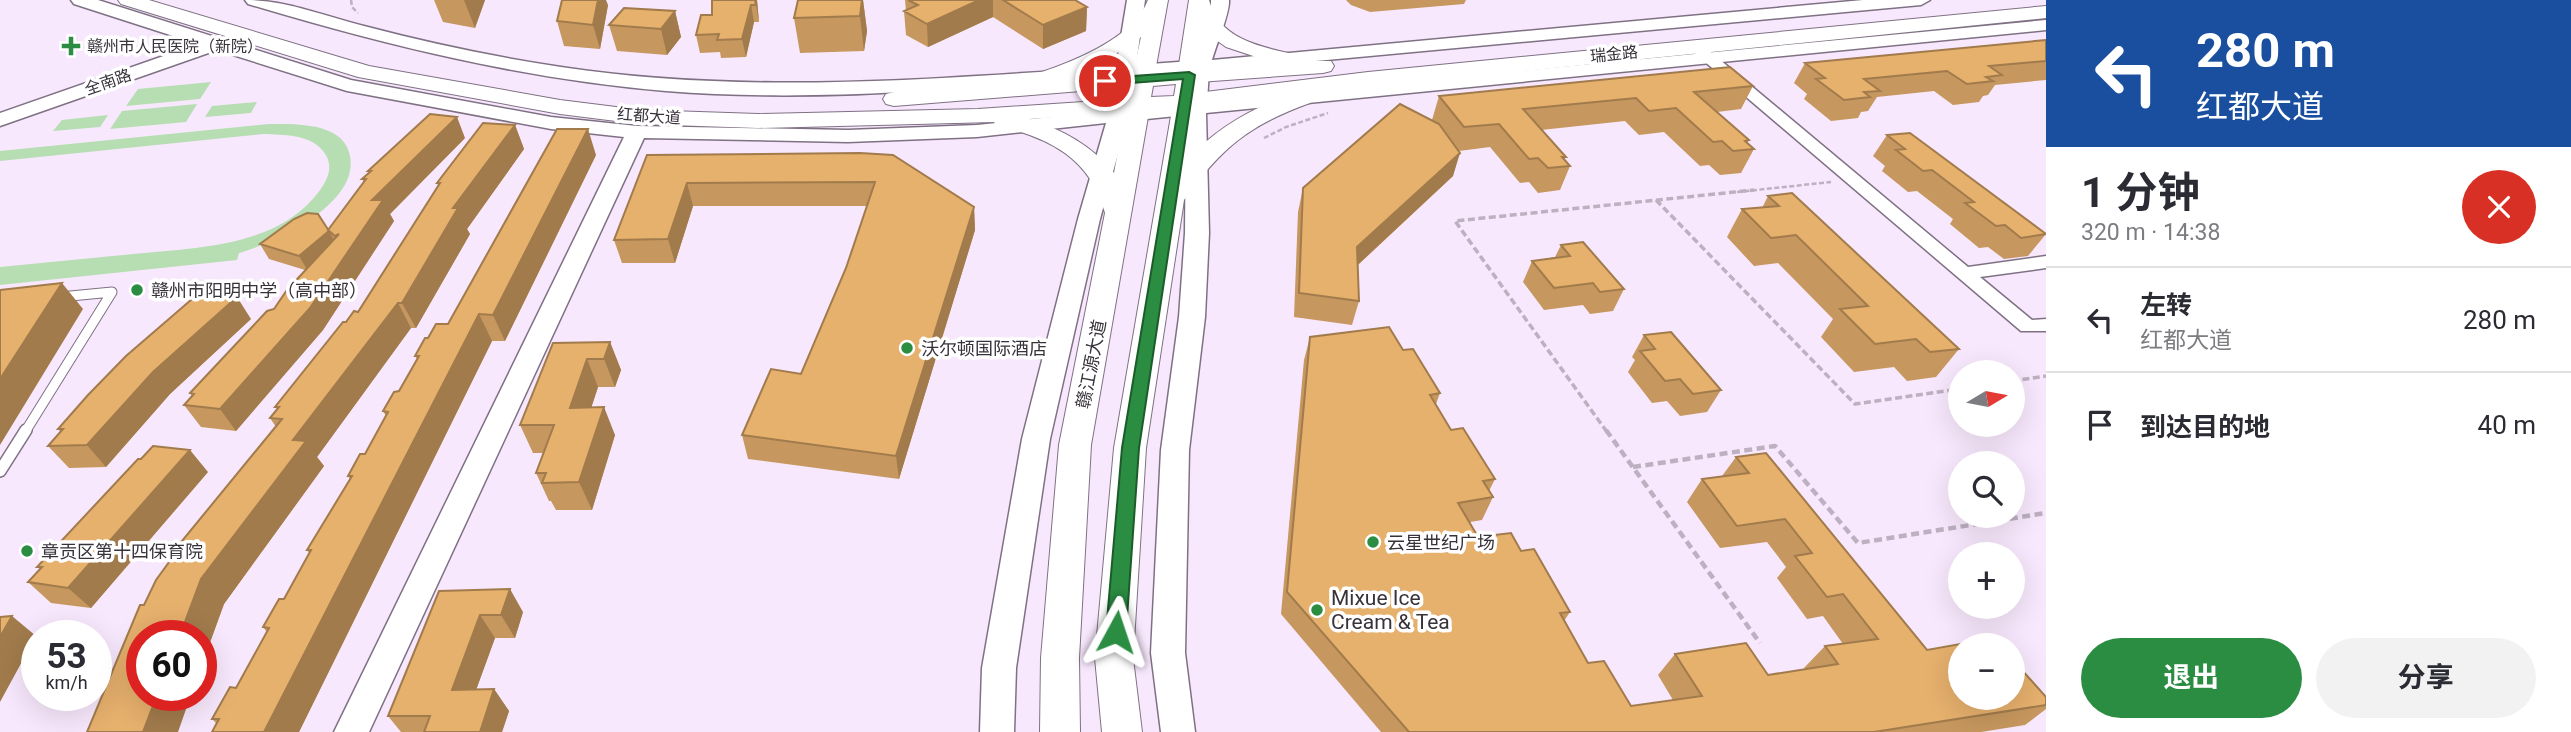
<!DOCTYPE html>
<html lang="zh">
<meta charset="utf-8">
<style>
:root{--surface:#fff;--page:#f2f2f3;--text:#2b2b33;--muted:#7c7c81;--line:#e1e1e2;--accent:#2b8d42}
body{margin:0;font-family:Roboto,"Noto Sans SC",sans-serif;background:var(--page);color:var(--text);height:100vh;display:flex;flex-direction:column;font-size:26px;white-space:nowrap}
*{box-sizing:border-box;margin:0}
p{font-size:23px;color:var(--muted)}
.icon{flex:none;width:38px;height:38px;fill:none;stroke:currentColor;stroke-width:2;stroke-linecap:round;stroke-linejoin:round}
.map{position:relative;flex:1;overflow:hidden}
.panel{display:flex;flex-direction:column;background:var(--surface);width:525px}
.panel>*{flex:none}
.guide{background:#1a4fa0;color:#fff;overflow:hidden}
.needle{width:46px;rotate:80deg}
.buttons{position:absolute;left:1948px;top:360px;display:grid;gap:14px}
.buttons a{display:grid;place-items:center;width:77px;height:77px;border-radius:50%;background:var(--surface);box-shadow:0 7px 28px #0002;font-size:35px}
.speed{position:absolute;left:21px;top:620px;display:flex;gap:14px;font-size:35px;font-weight:700;text-align:center}
.speed>*{display:grid;place-content:center;width:91px;height:91px;border-radius:50%;background:var(--surface);box-shadow:0 7px 28px #0002;line-height:1}
.speed small{font-size:18px;font-weight:400}
.speed .limit{border:10px solid #d22;background:#fff;color:#111}
.pin{position:absolute;display:grid;place-items:center;width:60px;height:60px;color:#fff;margin:-30px;border:4px solid #fff;border-radius:50%;box-shadow:0 2px 7px #0007}
.me{position:absolute;width:77px;margin:-38px;rotate:5deg;stroke-linejoin:round;filter:drop-shadow(0 0 5px #0008)}
.turn{display:flex;align-items:center;gap:24px;height:147px;padding:0 35px;font-size:32px}
.turn .icon{width:91px;height:91px;stroke-width:2.5}
.turn b{display:block;font-size:49px;line-height:60px}
.round{display:grid;place-items:center;flex:none;width:74px;height:74px;border-radius:37px;background:var(--page)}
.overview{display:flex;align-items:center;justify-content:space-between;height:119px;padding:0 35px}
h1{font-size:42px;font-weight:700;line-height:52px}
.action{display:flex;gap:14px;margin-top:auto;padding:14px 35px}
.action a{flex:1;height:80px;border-radius:42px;background:var(--accent);color:#fff;font-size:28px;font-weight:700;line-height:80px;text-align:center}
.action a+a{background:var(--page);color:var(--text)}
ul{padding:0;list-style:none}
li{display:flex;align-items:center;gap:21px;height:105px;padding:0 35px;border-top:2px solid var(--line)}
li div{flex:1}
li b{display:block;font-size:26px}
li em{font-style:normal}
main{display:flex;flex:1;min-height:0}
.map>svg:first-child{display:block}
</style>
<main>
<div class="map">
<svg width="2046" height="732" viewBox="0 0 2046 732">
<rect width="100%" height="100%" fill="#f8e8fd"/>
<path fill="#b6deb2" d="M 211,82 L 200,99 L 126,106 L 138,89 Z
M 257,102 L 251,113 L 205,117 L 212,106 Z
M 197,104 L 186,122 L 110,129 L 122,111 Z
M 108,115 L 100,127 L 53,131 L 62,120 Z
M 269,124 C 294,124 340,122 349,152 C 364,202 276,242 239,253 L 237,260 L 0,285 L 0,267 C 41,263 82,259 123,255 C 188,248 277,250 320,190 C 329,178 334,164 323,151 C 310,134 283,135 263,134 L 0,161 L 0,151 Z"/>
<g fill="none" stroke-linecap="round" stroke-linejoin="round">
<defs>
<path id="lane-far1" d="M 25,432 L 112,292 L 60,297"/>
<path id="lane" d="M 0,471 L 26,430"/>
<path id="street" d="M 1696,43 L 1701,44 L 1968,267 L 2046,256 L 2046,268 L 1980,277 L 2032,320 L 2046,319 L 2046,331 L 2021,331 L 1691,50 L 1691,44 Z"/>
<path id="secondary" d="M 71,0 L 98,0 L 351,80 L 551,117 L 637,126 L 848,130 L 977,125 L 1109,111 L 1115,78 C 966,88 815,103 666,91 C 523,79 384,45 248,4 L 245,0 C 286,0 324,16 364,26 C 429,43 494,57 561,67 C 745,95 932,79 1116,67 L 1127,0 L 1145,0 L 1136,65 L 1192,61 C 1197,46 1212,13 1211,0 L 1229,0 C 1230,13 1216,45 1212,60 L 1863,0 L 1930,0 L 1921,5 L 1209,71 L 1207,101 L 2046,20 L 2046,30 L 1206,113 L 1209,233 L 1205,317 L 1189,450 L 1185,653 L 1195,732 L 1161,732 L 1151,653 L 1161,450 L 1179,317 L 1185,233 L 1186,115 L 1127,121 L 1100,219 L 1050,439 L 1016,668 L 1014,732 L 980,732 L 982,668 L 1022,439 L 1078,219 L 1106,123 L 977,137 L 848,142 L 644,138 L 369,732 L 334,732 L 624,137 L 551,129 L 347,91 L 217,50 L 0,126 L 0,113 L 198,44 L 74,4 ZM 1190,73 L 1186,103 L 1130,109 L 1134,77 Z"/>
<path id="primary" d="M 118,0 L 149,0 L 369,66 L 560,100 L 640,110 L 758,114 L 978,109 L 1128,99 L 1131,87 L 894,106 L 886,104 L 883,99 L 886,94 L 894,92 L 1042,81 L 1039,77 L 1042,72 C 1077,60 1134,37 1148,0 L 1168,0 L 1155,72 L 1178,71 L 1189,0 L 1209,0 C 1219,40 1262,47 1297,55 L 1299,61 L 1331,61 L 1334,66 L 1331,71 L 1323,73 L 1199,82 L 1197,93 L 1368,72 L 2046,6 L 2046,18 L 1309,93 L 1313,98 L 1310,103 C 1249,125 1221,148 1184,200 L 1146,448 L 1133,658 L 1142,732 L 1102,732 L 1095,658 L 1114,448 L 1172,110 L 1149,111 L 1091,445 L 1079,658 L 1080,732 L 1040,732 L 1041,658 L 1059,445 L 1105,213 C 1090,157 1049,138 996,125 L 994,122 L 758,128 L 640,124 L 560,114 L 358,77 L 121,4 ZM 1205,32 L 1226,47 L 1274,63 L 1200,69 ZM 1141,37 L 1133,74 L 1064,79 L 1102,63 ZM 1176,84 L 1174,96 L 1151,97 L 1153,86 ZM 1287,96 C 1250,109 1216,129 1189,158 L 1195,107 ZM 1125,113 L 1114,173 C 1091,145 1063,130 1029,119 Z"/>
</defs>
<use href="#lane-far1" stroke="#7f7184" stroke-width="11"/>
<use href="#lane" stroke="#7f7184" stroke-width="14"/>
<use href="#street" stroke="#7f7184" stroke-width="3"/>
<use href="#secondary" stroke="#7f7184" stroke-width="3"/>
<use href="#primary" stroke="#7f7184" stroke-width="2"/>
<path stroke="#bdb0c1" stroke-width="2.5" stroke-dasharray="5 2.5" stroke-linecap="butt" d="M 351,0 L 352,7 L 358,13
M 1264,138 L 1286,127 L 1328,113
M 1737,192 L 1831,182"/>
<path stroke="#bdb0c1" stroke-width="3.5" stroke-dasharray="7 3.5" stroke-linecap="butt" d="M 1656,200 L 1855,404 L 1960,389
M 2012,381 L 2046,376
M 1607,432 L 1455,221 L 1754,190"/>
<path stroke="#bdb0c1" stroke-width="4.5" stroke-dasharray="8 4.5" stroke-linecap="butt" d="M 1606,430 L 1760,643
M 1633,467 L 1775,446 L 1858,543 L 2046,513"/>
<use href="#lane-far1" stroke="#fff" stroke-width="9"/>
<use href="#lane" stroke="#fff" stroke-width="11"/>
<use href="#street" fill="#fff" fill-rule="evenodd"/>
<use href="#secondary" fill="#fff" fill-rule="evenodd"/>
<use href="#primary" fill="#fff" fill-rule="evenodd"/>
</g>
<path fill="#c6975e" d="M 434,0 L 485,0 L 475,28 L 443,22 Z
M 757,0 L 759,22 L 754,22 L 746,57 L 721,58 L 720,52 L 700,53 L 696,35 Z
M 798,0 L 863,0 L 867,31 L 864,51 L 800,53 L 794,18 Z
M 905,0 L 1075,0 L 1087,7 L 1086,31 L 1043,49 L 993,17 L 928,47 L 906,35 L 904,11 L 906,11 Z
M 1346,0 L 1466,0 L 1464,4 L 1370,12 L 1351,5 Z
M 608,5 L 600,49 L 564,46 L 557,21 Z
M 675,11 L 681,37 L 667,55 L 617,51 L 609,25 Z
M 2046,40 L 2046,80 L 1995,85 L 1988,95 L 1983,96 L 1979,102 L 1953,105 L 1934,91 L 1877,97 L 1868,111 L 1861,112 L 1858,118 L 1831,121 L 1804,99 L 1807,94 L 1794,83 L 1805,63 Z
M 1753,86 L 1741,109 L 1717,112 L 1749,140 L 1747,143 L 1754,149 L 1741,173 L 1720,175 L 1709,165 L 1700,166 L 1664,132 L 1639,135 L 1625,121 L 1541,130 L 1566,157 L 1564,160 L 1570,166 L 1560,190 L 1538,193 L 1529,182 L 1520,183 L 1490,147 L 1459,151 L 1453,176 L 1358,265 L 1359,301 L 1352,325 L 1294,317 L 1298,212 L 1303,188 L 1432,120 L 1439,96 Z
M 515,125 L 524,149 L 467,229 L 470,234 L 416,328 L 411,328 L 317,457 L 324,466 L 224,604 L 201,667 L 201,635 L 144,605 L 170,561 L 168,558 L 276,427 L 270,418 L 277,409 L 275,407 L 346,322 L 358,312 L 438,185 L 437,183 Z
M 1887,135 L 2046,234 L 2028,256 L 2004,259 L 1988,247 L 1979,248 L 1950,224 L 1953,219 L 1917,191 L 1908,192 L 1882,171 L 1885,166 L 1873,156 Z
M 465,138 L 390,214 L 394,221 L 323,330 L 236,431 L 201,427 L 184,405 L 192,396 L 190,393 L 274,309 L 305,270 L 269,259 L 260,244 L 329,230 L 364,182 L 362,179 L 369,172 L 368,171 Z
M 860,153 L 974,207 L 975,230 L 899,479 L 748,459 L 742,435 L 801,374 L 846,268 L 867,206 L 693,206 L 675,263 L 622,263 L 614,240 L 647,155 Z
M 596,155 L 505,341 L 492,341 L 299,732 L 212,732 L 216,723 L 212,719 L 236,688 L 267,632 L 263,627 L 284,599 L 309,553 L 307,550 L 350,479 L 348,476 L 365,454 L 386,416 L 383,411 L 399,391 L 417,359 L 415,356 L 428,338 L 448,324 Z
M 1768,196 L 1959,349 L 1936,377 L 1907,381 L 1894,367 L 1854,372 L 1821,337 L 1833,319 L 1778,263 L 1754,266 L 1727,237 L 1742,209 L 1762,208 Z
M 1561,245 L 1624,289 L 1613,311 L 1590,314 L 1583,305 L 1544,310 L 1523,282 L 1532,261 L 1555,257 Z
M 251,319 L 170,394 L 106,467 L 69,468 L 48,446 L 61,432 L 58,429 Z
M 1644,335 L 1721,390 L 1707,412 L 1680,416 L 1667,401 L 1652,403 L 1628,372 L 1635,360 L 1632,357 Z
M 1310,337 L 1403,350 L 1440,393 L 1436,404 L 1451,430 L 1495,479 L 1489,491 L 1493,497 L 1482,520 L 1470,522 L 1478,537 L 1521,551 L 1570,612 L 1564,621 L 1588,663 L 1631,706 L 1673,700 L 1658,675 L 1675,654 L 1768,675 L 1805,669 L 1804,668 L 1825,646 L 1843,644 L 1823,616 L 1807,619 L 1777,578 L 1786,567 L 1767,542 L 1720,548 L 1687,502 L 1702,479 L 1722,476 L 1736,457 L 1927,650 L 2046,697 L 2046,709 L 2025,725 L 1981,732 L 1381,732 L 1281,614 L 1304,360 Z
M 610,342 L 621,370 L 615,387 L 598,387 L 591,408 L 615,435 L 592,510 L 556,510 L 551,501 L 549,501 L 536,473 L 543,453 L 533,453 L 520,425 L 553,343 Z
M 208,472 L 91,608 L 51,603 L 28,582 L 40,569 L 37,567 Z
M 439,591 L 523,612 L 515,638 L 495,638 L 476,690 L 494,689 L 509,711 L 502,732 L 401,732 L 388,716 Z"/>
<path fill="#a17b4c" d="M 464,0 L 485,0 L 475,28 Z
M 598,0 L 606,0 L 608,5 L 600,49 L 593,25 Z
M 755,0 L 757,0 L 759,22 L 756,5 Z
M 862,0 L 863,0 L 867,31 L 864,51 L 860,16 Z
M 979,0 L 993,0 L 993,17 L 928,47 L 927,24 Z
M 751,5 L 754,22 L 746,57 L 742,39 Z
M 1087,7 L 1086,31 L 1043,49 L 1043,25 Z
M 675,11 L 681,37 L 667,55 L 661,29 Z
M 457,117 L 465,138 L 390,214 L 394,221 L 323,330 L 236,431 L 220,409 L 346,255 L 335,236 Z
M 515,125 L 524,149 L 467,229 L 470,234 L 416,328 L 402,303 L 453,208 Z
M 588,129 L 596,155 L 505,341 L 493,315 Z
M 1460,153 L 1453,176 L 1351,271 L 1357,247 Z
M 687,183 L 693,206 L 675,263 L 668,239 Z
M 974,207 L 975,230 L 899,479 L 896,456 Z
M 329,231 L 337,246 L 308,271 L 299,256 Z
M 62,283 L 83,309 L 0,445 L 0,379 Z
M 237,297 L 251,319 L 170,394 L 106,467 L 87,445 L 153,372 Z
M 398,303 L 411,328 L 317,457 L 324,466 L 224,604 L 201,667 L 201,635 L 180,635 L 201,579 L 293,440 Z
M 479,314 L 492,341 L 299,732 L 264,732 Z
M 610,342 L 621,370 L 615,387 L 604,359 Z
M 587,359 L 598,387 L 582,436 L 570,408 Z
M 604,407 L 615,435 L 592,510 L 579,482 Z
M 190,450 L 208,472 L 91,608 L 68,588 Z
M 510,589 L 523,612 L 515,638 L 501,615 Z
M 480,615 L 495,638 L 468,712 L 452,690 Z
M 12,616 L 36,636 L 0,702 L 0,637 Z
M 494,689 L 509,711 L 502,732 L 480,732 Z
M 157,695 L 191,695 L 178,732 L 143,732 Z"/>
<path fill="#e6b06d" stroke="#a17b4c" stroke-width="2" d="M 562,0 L 598,0 L 593,25 L 557,21 Z
M 712,0 L 755,0 L 756,5 L 751,5 L 742,39 L 717,40 L 719,34 L 696,35 L 701,15 L 712,15 Z
M 798,0 L 862,0 L 860,16 L 794,18 Z
M 908,0 L 979,0 L 927,24 L 904,11 L 918,5 Z
M 1003,0 L 1075,0 L 1087,7 L 1043,25 Z
M 624,8 L 675,11 L 661,29 L 609,25 Z
M 2046,40 L 2046,61 L 1989,66 L 2002,75 L 1986,77 L 1993,81 L 1967,84 L 1947,71 L 1864,79 L 1880,91 L 1864,92 L 1870,97 L 1844,100 L 1816,79 L 1825,78 L 1805,63 Z
M 1730,67 L 1753,86 L 1694,92 L 1749,140 L 1745,141 L 1754,149 L 1733,151 L 1722,141 L 1713,142 L 1676,108 L 1649,111 L 1636,98 L 1523,109 L 1566,157 L 1562,157 L 1570,166 L 1548,168 L 1538,158 L 1529,159 L 1499,124 L 1464,127 L 1439,96 Z
M 1400,104 L 1439,124 L 1460,153 L 1357,247 L 1359,301 L 1299,293 L 1303,188 Z
M 430,114 L 457,117 L 372,200 L 383,200 L 310,308 L 220,409 L 184,405 L 194,394 L 190,393 L 267,311 L 274,309 L 287,290 L 339,234 L 335,236 L 328,230 L 366,179 L 362,179 L 371,171 L 368,171 Z
M 483,123 L 515,125 L 453,208 L 458,208 L 402,303 L 398,303 L 293,440 L 306,441 L 201,579 L 180,635 L 142,635 L 142,695 L 157,695 L 143,732 L 87,732 L 140,605 L 144,605 L 156,580 L 172,558 L 168,558 L 282,419 L 270,418 L 279,407 L 275,407 L 343,322 L 346,322 L 354,311 L 358,312 L 440,183 L 437,183 Z
M 557,129 L 588,129 L 493,315 L 479,314 L 264,732 L 212,732 L 219,719 L 212,719 L 230,687 L 236,688 L 269,628 L 263,627 L 279,599 L 284,599 L 311,550 L 307,550 L 352,476 L 348,476 L 360,454 L 365,454 L 388,412 L 383,411 L 394,392 L 399,391 L 419,356 L 415,356 L 425,338 L 428,338 L 436,324 L 448,324 Z
M 1910,133 L 2046,234 L 2021,238 L 2005,225 L 1996,226 L 1965,203 L 1974,202 L 1932,170 L 1923,171 L 1896,150 L 1905,149 L 1887,135 Z
M 860,153 L 893,155 L 974,207 L 896,456 L 742,435 L 771,369 L 801,374 L 846,268 L 875,182 L 687,183 L 668,239 L 614,240 L 647,155 Z
M 1792,193 L 1959,349 L 1930,352 L 1916,339 L 1875,344 L 1840,309 L 1868,306 L 1796,235 L 1771,238 L 1742,209 L 1779,206 L 1768,196 Z
M 307,213 L 318,214 L 329,231 L 299,256 L 260,244 L 294,219 Z
M 1583,242 L 1624,289 L 1600,292 L 1593,283 L 1554,288 L 1532,261 L 1570,256 L 1561,245 Z
M 62,283 L 0,379 L 0,290 Z
M 210,288 L 237,297 L 153,372 L 87,445 L 48,446 L 63,429 L 58,429 L 88,395 L 126,356 L 192,299 L 196,300 Z
M 1389,327 L 1403,350 L 1413,349 L 1440,393 L 1430,395 L 1451,430 L 1463,428 L 1495,479 L 1483,481 L 1493,497 L 1458,503 L 1478,537 L 1511,533 L 1521,551 L 1534,549 L 1570,612 L 1560,613 L 1588,663 L 1604,661 L 1631,706 L 1702,696 L 1675,654 L 1746,643 L 1768,675 L 1838,664 L 1825,646 L 1878,639 L 1843,594 L 1827,597 L 1795,556 L 1812,553 L 1785,519 L 1737,526 L 1702,479 L 1749,473 L 1736,457 L 1766,453 L 1927,650 L 1994,638 L 2001,646 L 1960,646 L 1960,698 L 2012,698 L 2012,659 L 2046,697 L 2046,705 L 1874,732 L 1409,732 L 1287,592 L 1310,337 Z
M 1671,332 L 1721,390 L 1693,394 L 1680,379 L 1665,381 L 1640,351 L 1655,349 L 1644,335 Z
M 610,342 L 604,359 L 587,359 L 570,408 L 604,407 L 579,482 L 542,483 L 546,473 L 536,473 L 554,425 L 520,425 L 553,343 Z
M 153,446 L 190,450 L 68,588 L 28,582 L 42,567 L 37,567 L 138,459 L 141,459 Z
M 510,589 L 501,615 L 480,615 L 452,690 L 494,689 L 480,732 L 424,732 L 430,716 L 388,716 L 439,591 Z
M 12,616 L 0,637 L 0,617 Z"/>
<path fill="#2b8d42" stroke="#1c5c2b" stroke-width="2" d="M 1189,72 L 1195,75 L 1139,448 L 1126,632 L 1123,638 L 1116,641 L 1109,638 L 1106,632 L 1122,448 L 1183,79 L 1105,85 L 1100,81 L 1105,78 Z"/>
<g fill="#2b8d42" stroke="#fff" stroke-width="2.5">
<path d="M67.5 35.5h7v7h7v7h-7v7h-7v-7h-7v-7h7z"/>
<circle cx="137" cy="290" r="7"/>
<circle cx="907" cy="348" r="7"/>
<circle cx="1373" cy="542" r="7"/>
<circle cx="27" cy="551" r="7"/>
<circle cx="1317" cy="610" r="7"/>
</g>
<g text-anchor="middle" dominant-baseline="central" stroke-width="7" stroke-linejoin="round" paint-order="stroke">
<g font-size="16" fill="#38323a" stroke="#fff" text-anchor="start">
<text x="87" y="46">赣州市人民医院（新院）</text>
</g>
<g font-size="16" fill="#38323a" stroke="#fff">
<text transform="translate(1614 54) rotate(-6)">瑞金路</text>
<text transform="translate(108 82) rotate(-19)">全南路</text>
<text transform="translate(649 116) rotate(4)">红都大道</text>
</g>
<g font-size="18" fill="#38323a" stroke="#fff" text-anchor="start">
<text x="151" y="290">赣州市阳明中学（高中部）</text>
<text x="921" y="348">沃尔顿国际酒店</text>
<text x="1387" y="542">云星世纪广场</text>
<text x="41" y="551">章贡区第十四保育院</text>
</g>
<g font-size="18" fill="#38323a" stroke="#fff">
<text transform="translate(1091 364) rotate(-79)">赣江源大道</text>
</g>
<g font-size="21" fill="#38323a" stroke="#fff" text-anchor="start">
<text x="1331" y="598">Mixue Ice<tspan x="1331" dy="24">Cream &amp; Tea</tspan></text>
</g>
</g>
</svg>
<div class="buttons">
<a><svg class="needle" viewBox="-14 -14 28 28"><path d="M0-13l5 13h-10z" fill="#e53935"/><path d="M0 13l5-13h-10z" fill="#7c7c81"/></svg></a>
<a><svg class="icon" aria-label="search" viewBox="0 0 24 24"><circle cx="10" cy="10" r="6"/><path d="M15 15l6 6"/></svg></a>
<a>+</a>
<a>−</a>
</div>
<div class="speed"><div>53<small>km/h</small></div><div class="limit">60</div></div>
<div class="pin" style="left:1105px;top:81px;background:#d93025"><svg class="icon" aria-label="arrive" viewBox="0 0 24 24"><path d="M6 21V4h12l-3 4 3 4H6"/></svg></div>
<svg class="me" style="left:1116px;top:632px" viewBox="-20 -20 40 40"><path d="M0-17L14 15 0 8-14 15z" fill="#2b8d42" stroke="#fff" stroke-width="4"/></svg>
</div>
<section class="panel">
<div class="guide">
<div class="turn"><svg class="icon" aria-label="left" viewBox="0 0 24 24"><path d="M17 20v-9H6M10 6l-5 5 5 5"/></svg><div><b>280 m</b>红都大道</div></div>
</div>
<div class="overview"><div><h1>1 分钟</h1><p>320 m · 14:38</p></div><a class="round" style="background:#d93025;color:#fff"><svg class="icon" aria-label="close" viewBox="0 0 24 24"><path d="M6 6l12 12M18 6L6 18"/></svg></a></div>
<ul>
<li><svg class="icon" aria-label="left" viewBox="0 0 24 24"><path d="M17 20v-9H6M10 6l-5 5 5 5"/></svg><div><b>左转</b><p>红都大道</p></div><em>280 m</em></li>
<li><svg class="icon" aria-label="arrive" viewBox="0 0 24 24"><path d="M6 21V4h12l-3 4 3 4H6"/></svg><div><b>到达目的地</b></div><em>40 m</em></li>
</ul>
<div class="action"><a>退出</a><a>分享</a></div>
</section>
</main>
